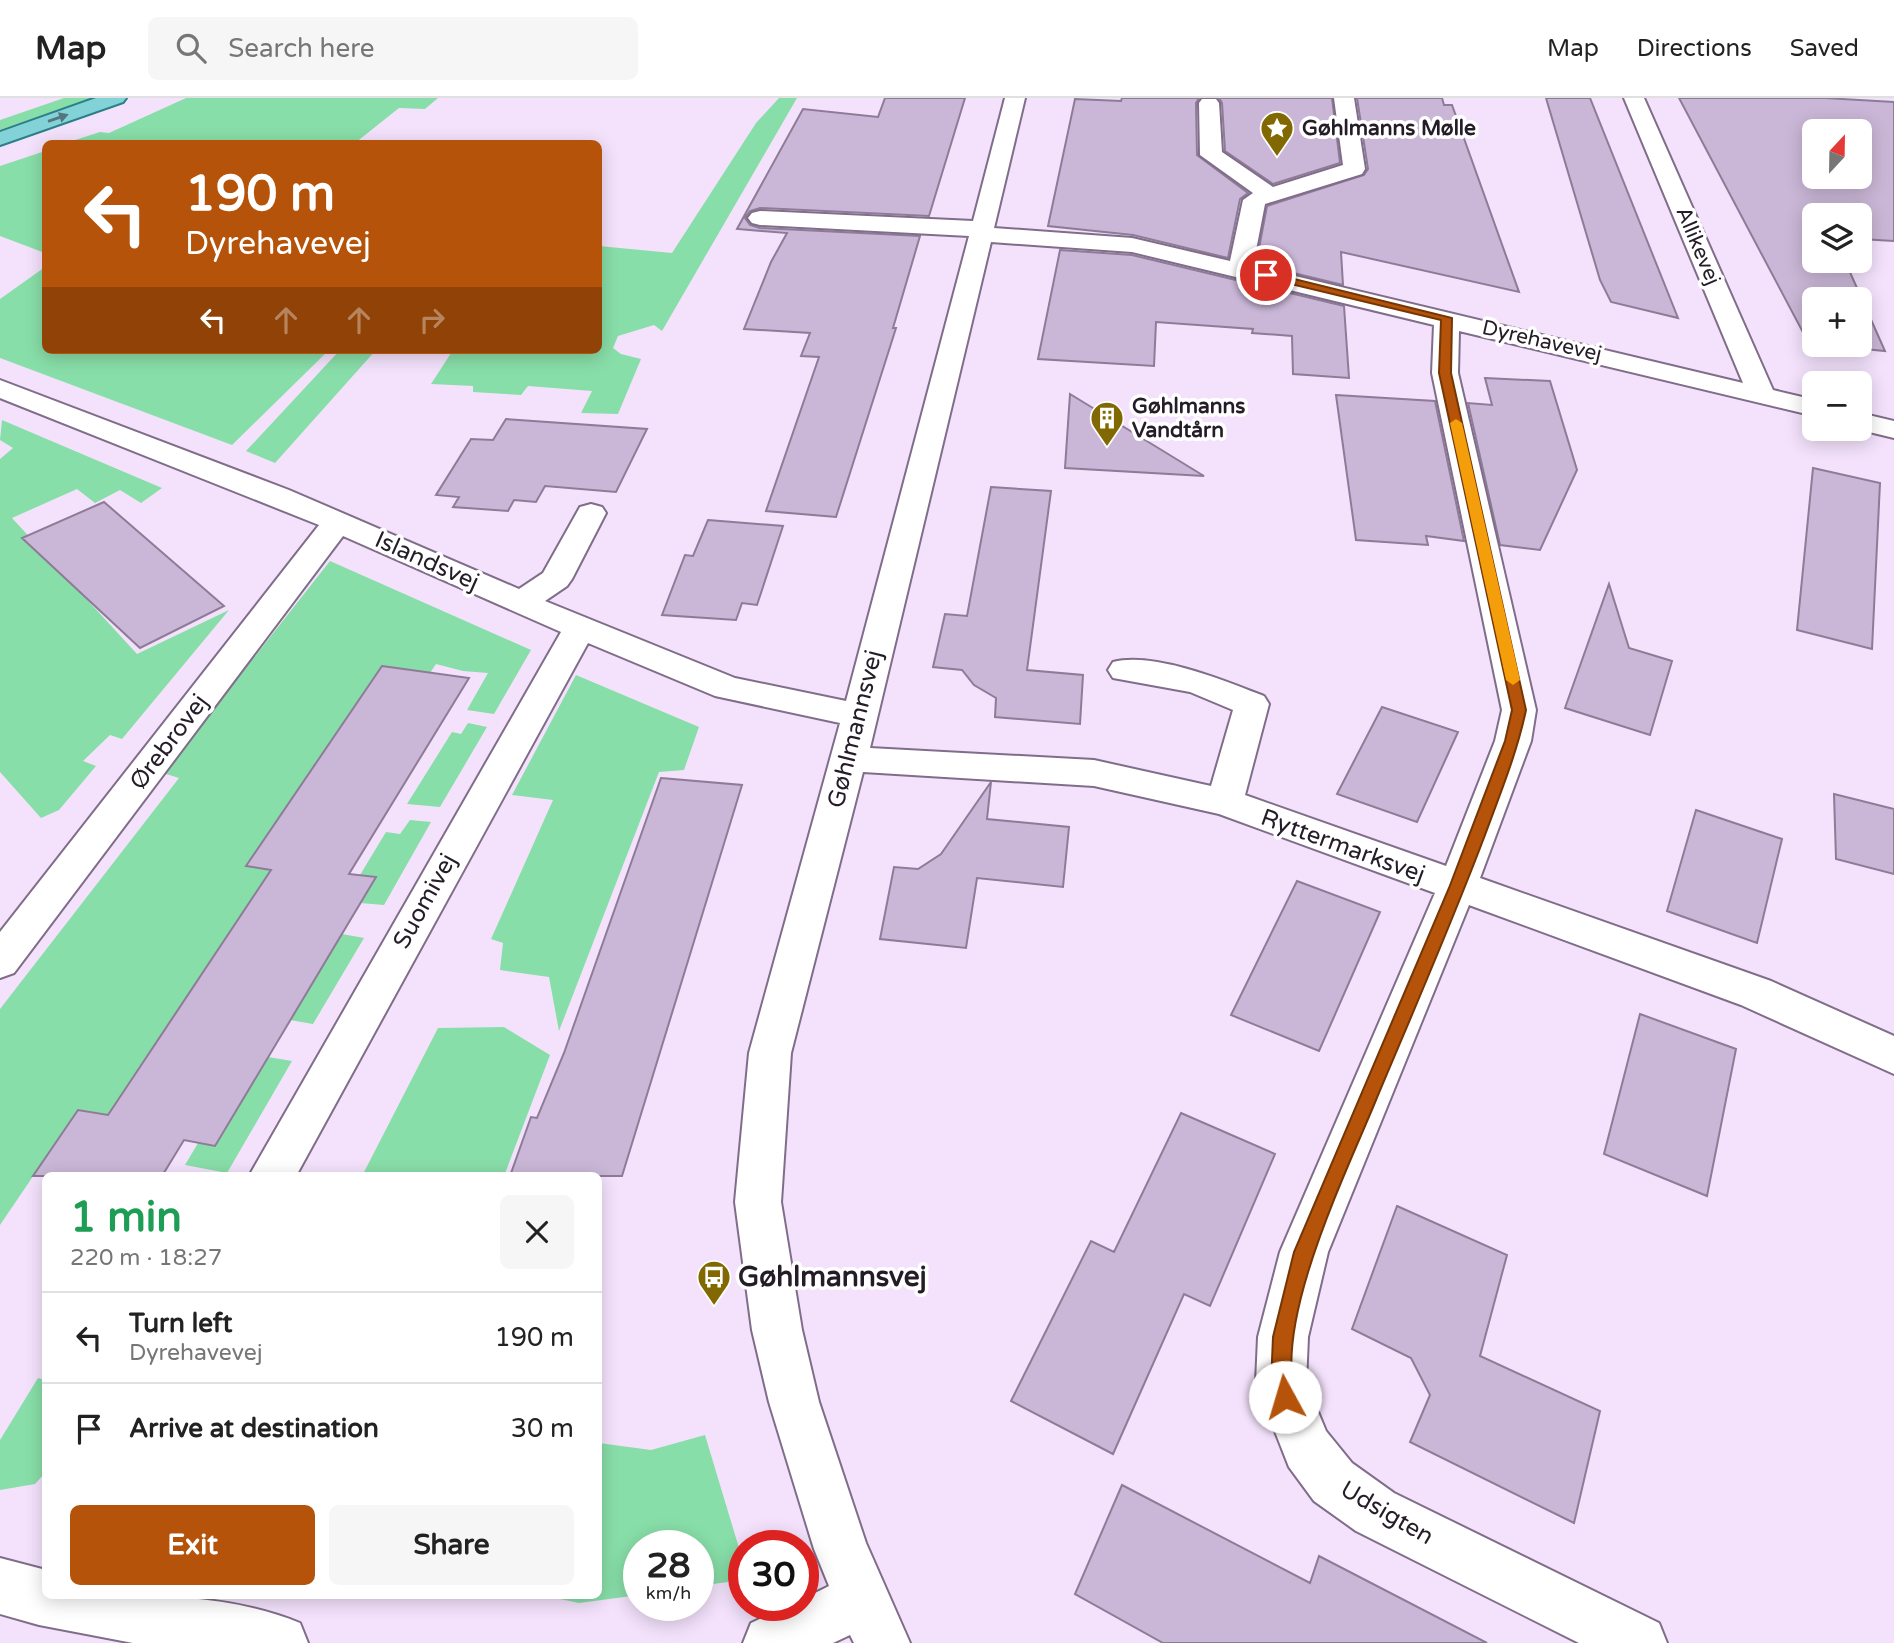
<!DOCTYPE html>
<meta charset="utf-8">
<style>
:root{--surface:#fff;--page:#f6f6f6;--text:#222;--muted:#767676;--line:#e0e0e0;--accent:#b45309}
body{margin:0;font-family:"Varela Round",sans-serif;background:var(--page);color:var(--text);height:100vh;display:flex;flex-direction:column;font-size:26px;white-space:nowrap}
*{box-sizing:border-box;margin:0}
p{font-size:23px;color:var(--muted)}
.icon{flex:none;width:38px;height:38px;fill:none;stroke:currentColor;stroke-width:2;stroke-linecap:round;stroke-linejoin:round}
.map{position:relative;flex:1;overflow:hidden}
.sheet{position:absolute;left:42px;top:1074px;width:560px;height:427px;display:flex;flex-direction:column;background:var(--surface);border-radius:10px;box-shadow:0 4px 18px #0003}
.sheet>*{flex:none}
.hud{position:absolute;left:42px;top:42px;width:560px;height:214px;border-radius:10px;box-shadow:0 4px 18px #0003;background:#b45309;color:#fff;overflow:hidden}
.needle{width:46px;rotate:22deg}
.controls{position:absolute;left:1802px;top:21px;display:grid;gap:14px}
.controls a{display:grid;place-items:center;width:70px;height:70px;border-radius:10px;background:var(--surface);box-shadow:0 4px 18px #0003;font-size:35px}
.speed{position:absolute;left:623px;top:1432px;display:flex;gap:14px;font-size:35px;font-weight:700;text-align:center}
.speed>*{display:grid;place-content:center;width:91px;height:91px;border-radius:50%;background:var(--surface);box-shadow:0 4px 18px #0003;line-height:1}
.speed small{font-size:18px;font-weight:400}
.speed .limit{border:10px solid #d22;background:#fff;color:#111}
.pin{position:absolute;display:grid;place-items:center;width:60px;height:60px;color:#fff;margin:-30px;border:4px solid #fff;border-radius:50%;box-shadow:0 2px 7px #0007}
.me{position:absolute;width:77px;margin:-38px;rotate:354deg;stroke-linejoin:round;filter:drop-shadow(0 0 5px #0008)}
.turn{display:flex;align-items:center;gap:24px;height:147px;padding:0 28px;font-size:32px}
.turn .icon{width:91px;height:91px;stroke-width:2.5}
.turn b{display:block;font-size:49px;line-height:60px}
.lanes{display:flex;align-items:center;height:66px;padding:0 28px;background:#0003;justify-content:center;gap:35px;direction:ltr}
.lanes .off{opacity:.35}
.round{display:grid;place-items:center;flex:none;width:74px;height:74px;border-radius:10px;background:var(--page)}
.summary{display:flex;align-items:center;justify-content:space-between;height:119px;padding:0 28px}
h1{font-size:42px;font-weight:700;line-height:52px;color:#1e9e55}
.action{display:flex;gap:14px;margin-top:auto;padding:14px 28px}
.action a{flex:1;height:80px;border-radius:10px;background:var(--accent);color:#fff;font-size:28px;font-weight:700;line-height:80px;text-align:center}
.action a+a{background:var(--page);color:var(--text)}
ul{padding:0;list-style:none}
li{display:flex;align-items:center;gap:21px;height:91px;padding:0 28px;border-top:2px solid var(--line)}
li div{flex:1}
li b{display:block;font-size:26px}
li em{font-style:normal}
header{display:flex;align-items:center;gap:42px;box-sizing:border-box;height:98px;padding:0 35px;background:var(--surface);border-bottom:2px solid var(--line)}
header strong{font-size:33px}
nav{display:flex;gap:38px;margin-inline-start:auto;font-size:24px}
.search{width:490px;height:63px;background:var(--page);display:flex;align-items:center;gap:18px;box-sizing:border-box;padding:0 24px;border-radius:10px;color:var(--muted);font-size:26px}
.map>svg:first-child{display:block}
</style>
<header>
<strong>Map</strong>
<div class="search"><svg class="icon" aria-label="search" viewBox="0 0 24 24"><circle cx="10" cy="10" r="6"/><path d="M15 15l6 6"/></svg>Search here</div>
<nav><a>Map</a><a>Directions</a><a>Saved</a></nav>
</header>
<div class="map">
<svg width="1894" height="1545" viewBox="0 0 1894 1545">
<rect width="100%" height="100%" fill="#f4e2fc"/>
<path fill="#88dea8" d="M 64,0 L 94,0 L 0,32 L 0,22 Z
M 186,0 L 438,0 L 425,11 L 399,10 L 355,45 L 66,45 L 100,34 L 109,35 Z
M 779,0 L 797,0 L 662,233 L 654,227 L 618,238 L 613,250 L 621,256 L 641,261 L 618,316 L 581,315 L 592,293 L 528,288 L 521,297 L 473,294 L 473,288 L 431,286 L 453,252 L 598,252 L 599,148 L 672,155 L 756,25 Z
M 45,53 L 46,53 L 45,155 L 0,138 L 0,68 Z
M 45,169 L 46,252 L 329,252 L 232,347 L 0,260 L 0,201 Z
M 340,252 L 376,252 L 275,365 L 246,353 Z
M 2,322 L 162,390 L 141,405 L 120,392 L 95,405 L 77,391 L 12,420 L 137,556 L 229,512 L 122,641 L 110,637 L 83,663 L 96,668 L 59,712 L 41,720 L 0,674 L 0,361 L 13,350 L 0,342 Z
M 330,463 L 531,552 L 494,616 L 467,612 L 488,575 L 463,573 L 436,566 L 430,575 L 382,568 L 271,772 L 108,1017 L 78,1012 L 0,1127 L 0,911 L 179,680 L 163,675 Z
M 576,577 L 699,629 L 684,672 L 659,674 L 559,933 L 549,879 L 500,872 L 503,845 L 491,841 L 553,702 L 512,697 Z
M 468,625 L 487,629 L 440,709 L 407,706 L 452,634 L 461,636 Z
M 410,722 L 431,724 L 384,807 L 360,805 L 375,779 L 360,777 L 386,734 L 400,736 Z
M 342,836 L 364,840 L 313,926 L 290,922 Z
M 504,929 L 550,957 L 504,1078 L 362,1078 L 438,930 Z
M 268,959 L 292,963 L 227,1075 L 185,1067 L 198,1045 L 215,1048 Z
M 38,1280 L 45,1282 L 45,1375 L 35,1386 L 0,1392 L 0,1342 Z
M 705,1337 L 739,1450 L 728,1484 L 698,1488 L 698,1447 L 639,1447 L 639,1497 L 579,1505 L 546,1498 L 598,1498 L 599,1345 L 651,1352 Z"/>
<path fill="#cab7d7" stroke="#8d7b98" stroke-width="2" fill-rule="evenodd" d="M 885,0 L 965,0 L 929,118 L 760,110 L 750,113 L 745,120 L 750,127 L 760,130 L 920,138 L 893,230 L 896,230 L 836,419 L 766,413 L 819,259 L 801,258 L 810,235 L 744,231 L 771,164 L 787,135 L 737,131 L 803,11 L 878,19 Z
M 1122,0 L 1199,0 L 1196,5 L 1197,57 L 1248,95 L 1240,101 L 1228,160 L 1133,137 L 1048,128 L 1075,1 L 1121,3 Z
M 1219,0 L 1332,0 L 1340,65 L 1273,86 L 1225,53 L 1222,5 Z
M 1357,0 L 1442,0 L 1444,7 L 1452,7 L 1519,194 L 1341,154 L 1343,187 L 1256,166 L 1267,108 L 1364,77 L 1368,71 Z
M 1546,0 L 1590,0 L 1678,220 L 1611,204 L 1600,182 Z
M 1679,0 L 1825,0 L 1894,4 L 1894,143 L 1860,141 L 1860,117 L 1815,117 L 1815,163 L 1845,163 L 1885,253 L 1823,247 L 1860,247 L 1860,201 L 1815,201 L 1815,244 L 1807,242 ZM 1815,33 L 1860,33 L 1860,79 L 1815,79 Z
M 1060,152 L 1132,157 L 1344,208 L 1349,280 L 1293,276 L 1292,238 L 1252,235 L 1253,231 L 1156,224 L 1154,268 L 1038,261 Z
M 1485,280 L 1550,283 L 1577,372 L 1540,452 L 1500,447 L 1468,305 L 1492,307 Z
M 1070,296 L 1204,378 L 1065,370 Z
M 1336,297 L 1435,303 L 1464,443 L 1426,438 L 1428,447 L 1356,442 Z
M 506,321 L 647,331 L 616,394 L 545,388 L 536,404 L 514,402 L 508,413 L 453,409 L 459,399 L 436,397 L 471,341 L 493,342 Z
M 1813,370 L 1880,385 L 1872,551 L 1797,532 Z
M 991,389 L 1051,393 L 1027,572 L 1083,577 L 1080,626 L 995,619 L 996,600 L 974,587 L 962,572 L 933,569 L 945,516 L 967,518 Z
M 104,404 L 224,508 L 140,550 L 22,440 Z
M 708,422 L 783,428 L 757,507 L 742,505 L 736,522 L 662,517 L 685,457 L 693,458 Z
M 1609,486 L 1629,550 L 1672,563 L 1650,637 L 1565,610 Z
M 382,568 L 469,580 L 349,776 L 376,779 L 215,1048 L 184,1042 L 162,1078 L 33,1078 L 78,1012 L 108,1017 L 271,772 L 246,768 Z
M 1382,609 L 1458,634 L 1417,724 L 1337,696 Z
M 661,680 L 742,687 L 622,1078 L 510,1078 L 531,1019 L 537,1020 L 564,955 Z
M 991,684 L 987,721 L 1069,729 L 1063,789 L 977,780 L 966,850 L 880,841 L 894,769 L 918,771 L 941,756 Z
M 1834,696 L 1894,711 L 1894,776 L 1836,761 Z
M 1696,712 L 1782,741 L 1757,845 L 1667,813 Z
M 1297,783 L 1380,814 L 1319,953 L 1231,917 Z
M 1640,916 L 1736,951 L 1707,1098 L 1604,1056 Z
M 1181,1015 L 1275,1056 L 1210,1208 L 1184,1196 L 1113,1356 L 1011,1303 L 1091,1143 L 1114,1154 Z
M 1397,1108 L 1507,1157 L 1480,1258 L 1600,1313 L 1574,1425 L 1410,1344 L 1430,1297 L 1411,1260 L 1352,1231 Z
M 1122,1387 L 1310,1485 L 1319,1458 L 1487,1545 L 1163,1545 L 1075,1496 Z"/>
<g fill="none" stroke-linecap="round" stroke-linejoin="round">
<defs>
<path id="minor" d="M 1005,0 L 1025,0 L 994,130 L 1132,140 L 1230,163 L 1243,102 L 1253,95 L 1200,57 L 1199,5 L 1202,1 L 1216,1 L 1219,5 L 1222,54 L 1273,89 L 1343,67 L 1334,0 L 1354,0 L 1365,71 L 1362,76 L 1265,106 L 1253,168 L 1743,285 L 1624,0 L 1644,0 L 1773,292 L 1815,302 L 1815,318 L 1459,233 L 1458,275 L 1536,612 L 1531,643 L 1480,780 L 1771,883 L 1894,938 L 1894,976 L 1741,907 L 1469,807 L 1328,1154 L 1308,1239 L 1306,1285 L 1326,1333 L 1352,1365 L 1394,1395 L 1659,1525 L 1667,1545 L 1579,1545 L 1356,1433 L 1314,1403 L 1289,1369 L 1256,1285 L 1258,1239 L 1280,1154 L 1435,795 L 1219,716 L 1094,688 L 863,674 L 791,955 L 781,1104 L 802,1232 L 819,1304 L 866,1445 L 910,1545 L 854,1545 L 850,1537 L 833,1545 L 743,1545 L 751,1525 L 790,1507 L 803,1507 L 803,1501 L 829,1488 L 814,1451 L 769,1304 L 752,1232 L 735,1104 L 749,955 L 840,625 L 715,598 L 588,545 L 296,1078 L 249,1078 L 561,534 L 343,438 L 14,875 L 0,880 L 0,834 L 319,427 L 0,300 L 0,282 L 289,392 L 519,491 L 543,475 L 580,409 L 591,406 L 602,409 L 606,415 L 572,481 L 567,488 L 545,503 L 735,580 L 846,603 L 969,138 L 760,127 L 752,125 L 748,120 L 752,115 L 760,113 L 973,123 ZM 991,144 L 1132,154 L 1434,227 L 1432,275 L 1502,612 L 1495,643 L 1446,768 L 1245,697 L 1269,606 L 1264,598 C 1226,583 1153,553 1113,564 L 1108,572 L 1113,580 L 1190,594 L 1233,612 L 1211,688 L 1094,662 L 870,650 Z
M 1860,315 L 1894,323 L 1894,340 L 1857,331 L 1860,331 Z
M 0,1460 L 46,1472 L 46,1498 C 130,1498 220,1492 300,1525 L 308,1545 L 133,1545 L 39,1527 L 0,1516 Z"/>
<path id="major" d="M 96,0 L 126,0 L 123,4 L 0,47 L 0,34 Z"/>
</defs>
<use href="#minor" stroke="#806d89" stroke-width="4"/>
<use href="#major" stroke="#2c7f88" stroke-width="4"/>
<use href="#minor" fill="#fff" fill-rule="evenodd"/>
<use href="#major" fill="#83d2d7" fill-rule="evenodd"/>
</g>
<defs><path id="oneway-solid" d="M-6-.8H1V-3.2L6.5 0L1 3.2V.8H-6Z" transform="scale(1.75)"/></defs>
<use fill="#54777f" href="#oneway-solid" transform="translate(58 20) rotate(-19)"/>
<path fill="#b45309" stroke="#753606" stroke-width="2" d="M 1266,174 L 1452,220 L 1451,275 L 1526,612 C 1517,655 1500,696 1485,737 C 1451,827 1413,914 1376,1002 C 1347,1073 1272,1225 1296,1299 L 1293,1307 L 1285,1310 L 1278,1307 L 1271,1286 L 1273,1239 L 1294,1154 L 1449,790 L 1505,643 L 1512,612 L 1439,275 L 1441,222 L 1262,179 Z"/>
<path fill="#f59e0b" d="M 1456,321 L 1462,325 L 1520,582 L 1513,587 L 1506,582 L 1450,325 Z"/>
<defs>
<symbol id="sight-pin" viewBox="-11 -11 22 30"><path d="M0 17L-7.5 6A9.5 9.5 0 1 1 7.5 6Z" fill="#826800" stroke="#fff"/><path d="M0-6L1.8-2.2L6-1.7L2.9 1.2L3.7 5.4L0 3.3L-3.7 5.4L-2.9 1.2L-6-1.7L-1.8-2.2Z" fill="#fff"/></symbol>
<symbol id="building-pin" viewBox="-11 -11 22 30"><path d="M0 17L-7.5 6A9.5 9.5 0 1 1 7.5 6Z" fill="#826800" stroke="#fff"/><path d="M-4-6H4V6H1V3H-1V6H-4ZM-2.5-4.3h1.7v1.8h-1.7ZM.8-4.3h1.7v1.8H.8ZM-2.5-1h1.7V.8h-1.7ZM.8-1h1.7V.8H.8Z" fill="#fff"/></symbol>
<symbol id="bus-pin" viewBox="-11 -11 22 30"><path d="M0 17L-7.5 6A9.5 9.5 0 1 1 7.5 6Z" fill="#826800" stroke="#fff"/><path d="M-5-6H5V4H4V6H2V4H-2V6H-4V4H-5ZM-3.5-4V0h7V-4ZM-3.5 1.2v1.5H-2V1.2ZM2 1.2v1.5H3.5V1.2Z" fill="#fff"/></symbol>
</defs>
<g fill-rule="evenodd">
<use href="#sight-pin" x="1258" y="11" width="38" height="52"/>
<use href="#building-pin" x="1088" y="301" width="38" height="52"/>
<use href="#bus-pin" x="695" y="1160" width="38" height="52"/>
</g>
<g text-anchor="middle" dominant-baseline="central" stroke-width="7" stroke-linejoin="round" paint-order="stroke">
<g font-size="21" font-weight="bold" fill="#241c27" stroke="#fff" text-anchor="start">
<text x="1302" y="30">Gøhlmanns Mølle</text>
<text x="1132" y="308">Gøhlmanns<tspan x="1132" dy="24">Vandtårn</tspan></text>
</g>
<g font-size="21" fill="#241c27" stroke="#fff">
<text transform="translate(1698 148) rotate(67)">Allikevej</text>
<text transform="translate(1542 243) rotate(13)">Dyrehavevej</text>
</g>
<g font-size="24" fill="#241c27" stroke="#fff">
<text transform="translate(427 463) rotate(24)">Islandsvej</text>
<text transform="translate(855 631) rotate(-76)">Gøhlmannsvej</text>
<text transform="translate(169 644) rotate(-53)">Ørebrovej</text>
<text transform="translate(1343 748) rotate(20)">Ryttermarksvej</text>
<text transform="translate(425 803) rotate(-61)">Suomivej</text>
<text transform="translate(1387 1415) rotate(30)">Udsigten</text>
</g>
<g font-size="28" font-weight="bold" fill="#241c27" stroke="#fff" text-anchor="start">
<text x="738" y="1179">Gøhlmannsvej</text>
</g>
</g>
</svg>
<div class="controls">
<a><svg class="needle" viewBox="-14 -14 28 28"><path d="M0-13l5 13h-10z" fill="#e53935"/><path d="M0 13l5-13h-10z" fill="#767676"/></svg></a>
<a><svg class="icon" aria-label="layers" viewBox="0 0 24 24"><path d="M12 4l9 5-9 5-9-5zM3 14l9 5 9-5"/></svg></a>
<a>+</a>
<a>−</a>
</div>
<div class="speed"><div>28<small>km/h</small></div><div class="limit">30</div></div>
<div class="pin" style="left:1266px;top:177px;background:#d93025"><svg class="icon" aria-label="arrive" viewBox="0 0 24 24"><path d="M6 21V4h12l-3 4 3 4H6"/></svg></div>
<svg class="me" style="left:1285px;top:1299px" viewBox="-20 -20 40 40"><circle r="19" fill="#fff"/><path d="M0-13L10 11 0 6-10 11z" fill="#b45309"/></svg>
<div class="hud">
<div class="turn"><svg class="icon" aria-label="left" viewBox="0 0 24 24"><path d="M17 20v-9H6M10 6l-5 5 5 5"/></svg><div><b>190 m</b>Dyrehavevej</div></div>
<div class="lanes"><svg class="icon" aria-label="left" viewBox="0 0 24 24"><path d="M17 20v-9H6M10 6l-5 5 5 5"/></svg><svg class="icon off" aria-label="ahead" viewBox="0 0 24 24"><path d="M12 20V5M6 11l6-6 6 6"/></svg><svg class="icon off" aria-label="ahead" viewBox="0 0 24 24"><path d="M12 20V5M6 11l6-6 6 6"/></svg><svg class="icon off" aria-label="right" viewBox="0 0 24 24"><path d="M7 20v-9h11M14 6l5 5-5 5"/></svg></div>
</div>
<section class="sheet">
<div class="summary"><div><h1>1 min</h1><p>220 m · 18:27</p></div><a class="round"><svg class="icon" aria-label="close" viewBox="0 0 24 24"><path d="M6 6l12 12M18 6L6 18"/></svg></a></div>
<ul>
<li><svg class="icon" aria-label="left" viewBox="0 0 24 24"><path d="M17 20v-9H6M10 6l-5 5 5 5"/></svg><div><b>Turn left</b><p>Dyrehavevej</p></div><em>190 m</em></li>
<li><svg class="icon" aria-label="arrive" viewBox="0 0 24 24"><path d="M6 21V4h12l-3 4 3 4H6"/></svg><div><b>Arrive at destination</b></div><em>30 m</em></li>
</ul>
<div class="action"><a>Exit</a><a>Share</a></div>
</section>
</div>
